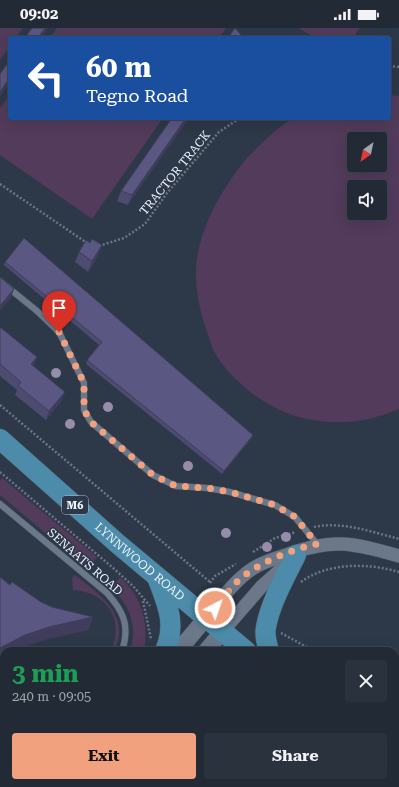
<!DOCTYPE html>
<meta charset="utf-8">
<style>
:root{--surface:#222a36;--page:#2a323e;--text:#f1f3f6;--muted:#a2a7ad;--line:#3f4651;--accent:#f1a17d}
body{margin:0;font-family:"Roboto Serif",serif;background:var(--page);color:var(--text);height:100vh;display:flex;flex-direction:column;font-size:15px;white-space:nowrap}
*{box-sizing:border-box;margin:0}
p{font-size:13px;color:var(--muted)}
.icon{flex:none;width:22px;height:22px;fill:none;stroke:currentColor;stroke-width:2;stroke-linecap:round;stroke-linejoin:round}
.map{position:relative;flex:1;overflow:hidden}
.panel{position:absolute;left:0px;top:619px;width:399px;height:140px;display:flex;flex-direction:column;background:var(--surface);border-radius:12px 12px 0 0;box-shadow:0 4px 16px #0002,0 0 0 1px var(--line)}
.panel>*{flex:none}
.guide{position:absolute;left:8px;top:8px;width:383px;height:84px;border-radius:4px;box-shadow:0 4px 16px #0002,0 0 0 1px var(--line);background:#1a4fa0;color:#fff;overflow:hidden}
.needle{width:26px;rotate:213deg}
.tools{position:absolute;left:347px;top:104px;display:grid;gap:8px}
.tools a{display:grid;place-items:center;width:40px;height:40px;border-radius:4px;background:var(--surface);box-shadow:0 4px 16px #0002,0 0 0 1px var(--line);font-size:20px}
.pin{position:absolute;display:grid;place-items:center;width:34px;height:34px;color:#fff;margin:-41px -17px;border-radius:50% 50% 50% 0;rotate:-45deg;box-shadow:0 0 4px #0007}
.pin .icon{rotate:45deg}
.me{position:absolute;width:44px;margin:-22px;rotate:41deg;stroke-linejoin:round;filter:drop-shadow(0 0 3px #0008)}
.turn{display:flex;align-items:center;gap:14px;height:84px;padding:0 12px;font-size:18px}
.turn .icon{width:52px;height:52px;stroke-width:2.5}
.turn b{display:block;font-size:28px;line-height:34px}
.round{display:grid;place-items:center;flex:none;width:42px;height:42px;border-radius:4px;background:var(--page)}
.summary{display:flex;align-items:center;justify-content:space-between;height:68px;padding:0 12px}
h1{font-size:24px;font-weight:700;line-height:30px;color:#1e9e55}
.primary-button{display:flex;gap:8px;margin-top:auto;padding:8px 12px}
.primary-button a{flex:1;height:46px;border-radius:4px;background:var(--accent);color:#111;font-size:16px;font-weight:700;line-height:46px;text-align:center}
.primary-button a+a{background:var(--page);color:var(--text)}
.status{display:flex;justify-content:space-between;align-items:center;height:28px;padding:0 20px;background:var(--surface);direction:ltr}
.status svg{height:11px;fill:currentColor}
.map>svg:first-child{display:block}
</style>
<div class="status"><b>09:02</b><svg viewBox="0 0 49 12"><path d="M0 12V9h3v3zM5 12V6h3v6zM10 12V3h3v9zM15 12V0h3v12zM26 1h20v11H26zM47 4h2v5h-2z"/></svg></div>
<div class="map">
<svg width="399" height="759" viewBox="0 0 399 759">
<rect width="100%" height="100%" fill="#2d3848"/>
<path fill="#523b5b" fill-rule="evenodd" d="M 0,0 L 23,0 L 16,10 L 10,10 L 10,18 L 0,32 Z
M 57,0 L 226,0 L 219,10 L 50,10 Z
M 299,0 L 360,0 L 353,10 L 315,10 Z
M 10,66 L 10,90 L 163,90 L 92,191 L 0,127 L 0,80 Z
M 389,67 L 399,68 L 399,381 C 344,405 283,397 239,354 C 229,345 219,334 213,321 C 210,314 208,306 205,298 C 199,279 195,259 196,239 C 199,200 222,160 247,130 C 254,122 285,92 295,90 C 304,88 314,90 322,90 C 345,90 367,90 389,90 ZM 354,111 L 380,111 L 380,137 L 354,137 ZM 354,159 L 380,159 L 380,185 L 354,185 Z
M 2,450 L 97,529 L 93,534 L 80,534 L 0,467 L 0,453 Z
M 75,547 C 99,566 132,587 114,623 L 111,623 C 125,592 107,564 73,562 L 72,550 Z
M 120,549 C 142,569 149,594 144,623 L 130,623 C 138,599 130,577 111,560 Z"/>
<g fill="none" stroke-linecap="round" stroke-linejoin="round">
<defs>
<path id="service" d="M 0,253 L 37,283 L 59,304 L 84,355 L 84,382 L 91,394 L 153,447 L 176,458 L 207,460 L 230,464 L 275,477 L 295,489 L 317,516
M 0,476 L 107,565 C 124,584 130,598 122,623
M 0,682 L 4,681"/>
<path id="minor" d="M 206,590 C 220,573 234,553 252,541 C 261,535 273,531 283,528 C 331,510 351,514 399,528
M 222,604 L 262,558 L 289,534"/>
<path id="tertiary" d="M 178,623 L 206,590
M 206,623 L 222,604
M 0,727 L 4,725"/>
<g id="primary">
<path id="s1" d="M 0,411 L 118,516 L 246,623"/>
<path d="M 157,549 C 167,576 177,595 165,623"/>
<path d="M 269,623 C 267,615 264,607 266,599 C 270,576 285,549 296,527"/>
<path d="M 395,738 L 399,741"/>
<path d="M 390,755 L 394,759"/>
</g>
</defs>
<use href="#service" stroke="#4d5764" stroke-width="7"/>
<use href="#minor" stroke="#4d5764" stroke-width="14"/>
<use href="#tertiary" stroke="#4d5764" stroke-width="17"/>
<use href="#primary" stroke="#4d5764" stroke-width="21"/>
<path stroke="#6b7583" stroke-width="2.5" stroke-dasharray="2 2" stroke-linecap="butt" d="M 389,38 L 399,39
M 0,156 L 87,215
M 99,218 L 124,210 L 145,196 L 167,165 L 219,104 L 240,90
M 0,377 L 210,554
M 0,444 L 112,539 L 133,558 L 150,578
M 314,499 C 342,493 372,504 399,511
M 253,524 L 275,510 L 296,504
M 301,554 C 328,534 369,535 399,544
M 210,555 L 215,548 L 236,536
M 143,573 L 151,611
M 281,605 L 314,623
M 0,705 L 4,704"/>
<use href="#service" stroke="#6b788a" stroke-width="6"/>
<use href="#minor" stroke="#6b788a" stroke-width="13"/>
<use href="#tertiary" stroke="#6b788a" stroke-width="16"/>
<use href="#primary" stroke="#4c8ba9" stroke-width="20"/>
<path stroke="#c9d0dc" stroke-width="3" stroke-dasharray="2 4" stroke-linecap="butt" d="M 395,633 L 399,632
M 395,644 L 399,643
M 395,659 L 399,658
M 395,670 L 399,669
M 0,757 L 8,755
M 29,759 L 41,755
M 80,759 L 93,755
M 109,759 L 122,755"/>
</g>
<g fill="#978daa">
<circle cx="56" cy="345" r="5"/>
<circle cx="108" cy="379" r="5"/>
<circle cx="70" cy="396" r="5"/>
<circle cx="188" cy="438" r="5"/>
<circle cx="226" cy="505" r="5"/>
<circle cx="286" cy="509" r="5"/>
<circle cx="267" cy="519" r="5"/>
</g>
<path fill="#4d4b70" d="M 172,90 L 128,177 L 117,173 L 121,163 Z
M 90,215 L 98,228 L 88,244 L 75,234 L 79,224 Z
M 5,234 L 252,410 L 222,446 L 86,336 L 87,332 L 99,317 L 4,237 Z
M 0,299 L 62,372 L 46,392 L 15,367 L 17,362 L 0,348 Z
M 292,755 L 358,755 L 362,759 L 319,759 L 318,758 L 317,759 L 297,759 Z"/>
<path fill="#3f3d5b" d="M 45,0 L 48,0 L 41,10 L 38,10 Z
M 10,49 L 10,54 L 0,69 L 0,64 Z
M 186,90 L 189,90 L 128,177 L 132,167 Z
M 102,217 L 98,228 L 88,244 L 92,233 Z
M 14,261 L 11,270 L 0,283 L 0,278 Z
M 37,329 L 34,338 L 28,345 L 31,336 Z
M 65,364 L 62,372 L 46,392 L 49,383 Z
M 253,407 L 252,410 L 222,446 L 224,443 Z
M 93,589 L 89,602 L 44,612 L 20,621 L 15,623 L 4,623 L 4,629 L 0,631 L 0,620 L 25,607 L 49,599 Z
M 316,755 L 319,755 L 318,758 L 317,759 L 313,759 Z"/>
<path fill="#5a5782" stroke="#3f3d5b" d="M 32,0 L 45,0 L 38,10 L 25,10 Z
M 235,0 L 242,8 L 241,10 L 228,10 Z
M 10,32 L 10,49 L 0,64 L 0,46 Z
M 172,90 L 186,90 L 132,167 L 121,163 Z
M 24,210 L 253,407 L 224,443 L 87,332 L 102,314 L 5,234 Z
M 92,211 L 102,217 L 92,233 L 79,224 L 86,212 L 90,215 Z
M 0,249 L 14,261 L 0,278 Z
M 0,299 L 37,329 L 31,336 L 65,364 L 49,383 L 18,358 L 21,354 L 0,336 Z
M 0,549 L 10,557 L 12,554 L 41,574 L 52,579 L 93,589 L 49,599 L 25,607 L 0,620 Z
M 305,755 L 316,755 L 313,759 L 310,759 Z
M 328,755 L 358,755 L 362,759 L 332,759 Z"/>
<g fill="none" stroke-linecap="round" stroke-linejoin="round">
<path stroke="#f1a17d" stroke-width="7" stroke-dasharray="0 12.6" d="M 59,304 L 84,355 L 84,382 L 91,394 L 153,447 L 176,458 L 207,460 L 230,464 L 275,477 L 295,489 L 317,516 C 292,521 258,535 239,552 C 230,560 223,571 215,580"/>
</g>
<g text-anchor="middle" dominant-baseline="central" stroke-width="3" stroke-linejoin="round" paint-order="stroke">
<rect fill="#2d3848" stroke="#b3bcc7" stroke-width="1" x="62" y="468" width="26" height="18" rx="3"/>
<g font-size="11" font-weight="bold" fill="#edf4fe">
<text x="75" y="477">M6</text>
</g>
<g font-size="12" fill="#edf4fe" stroke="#2d3848">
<text transform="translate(175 145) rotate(-51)">TRACTOR TRACK</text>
<text transform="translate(85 534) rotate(41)">SENAATS ROAD</text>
<text stroke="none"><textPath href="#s1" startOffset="186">LYNNWOOD ROAD</textPath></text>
</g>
</g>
</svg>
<div class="tools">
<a><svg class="needle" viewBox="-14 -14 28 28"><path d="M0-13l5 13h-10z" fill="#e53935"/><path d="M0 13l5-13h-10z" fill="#a2a7ad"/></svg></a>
<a><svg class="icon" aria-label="sound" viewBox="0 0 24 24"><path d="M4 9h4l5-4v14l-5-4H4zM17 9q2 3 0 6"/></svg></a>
</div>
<div class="pin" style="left:59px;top:304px;background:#d93025"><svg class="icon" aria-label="arrive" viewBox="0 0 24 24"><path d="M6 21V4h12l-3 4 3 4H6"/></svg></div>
<svg class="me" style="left:215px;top:580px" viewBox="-20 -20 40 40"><circle r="17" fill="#f1a17d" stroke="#fff" stroke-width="3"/><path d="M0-11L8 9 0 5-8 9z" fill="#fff"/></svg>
<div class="guide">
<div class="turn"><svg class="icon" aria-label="left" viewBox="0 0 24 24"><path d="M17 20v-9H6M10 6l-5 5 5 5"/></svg><div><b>60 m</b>Tegno Road</div></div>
</div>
<section class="panel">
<div class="summary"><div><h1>3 min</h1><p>240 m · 09:05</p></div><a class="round"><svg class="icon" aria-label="close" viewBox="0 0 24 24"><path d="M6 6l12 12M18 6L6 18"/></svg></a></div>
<div class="primary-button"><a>Exit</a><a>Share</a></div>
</section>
</div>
